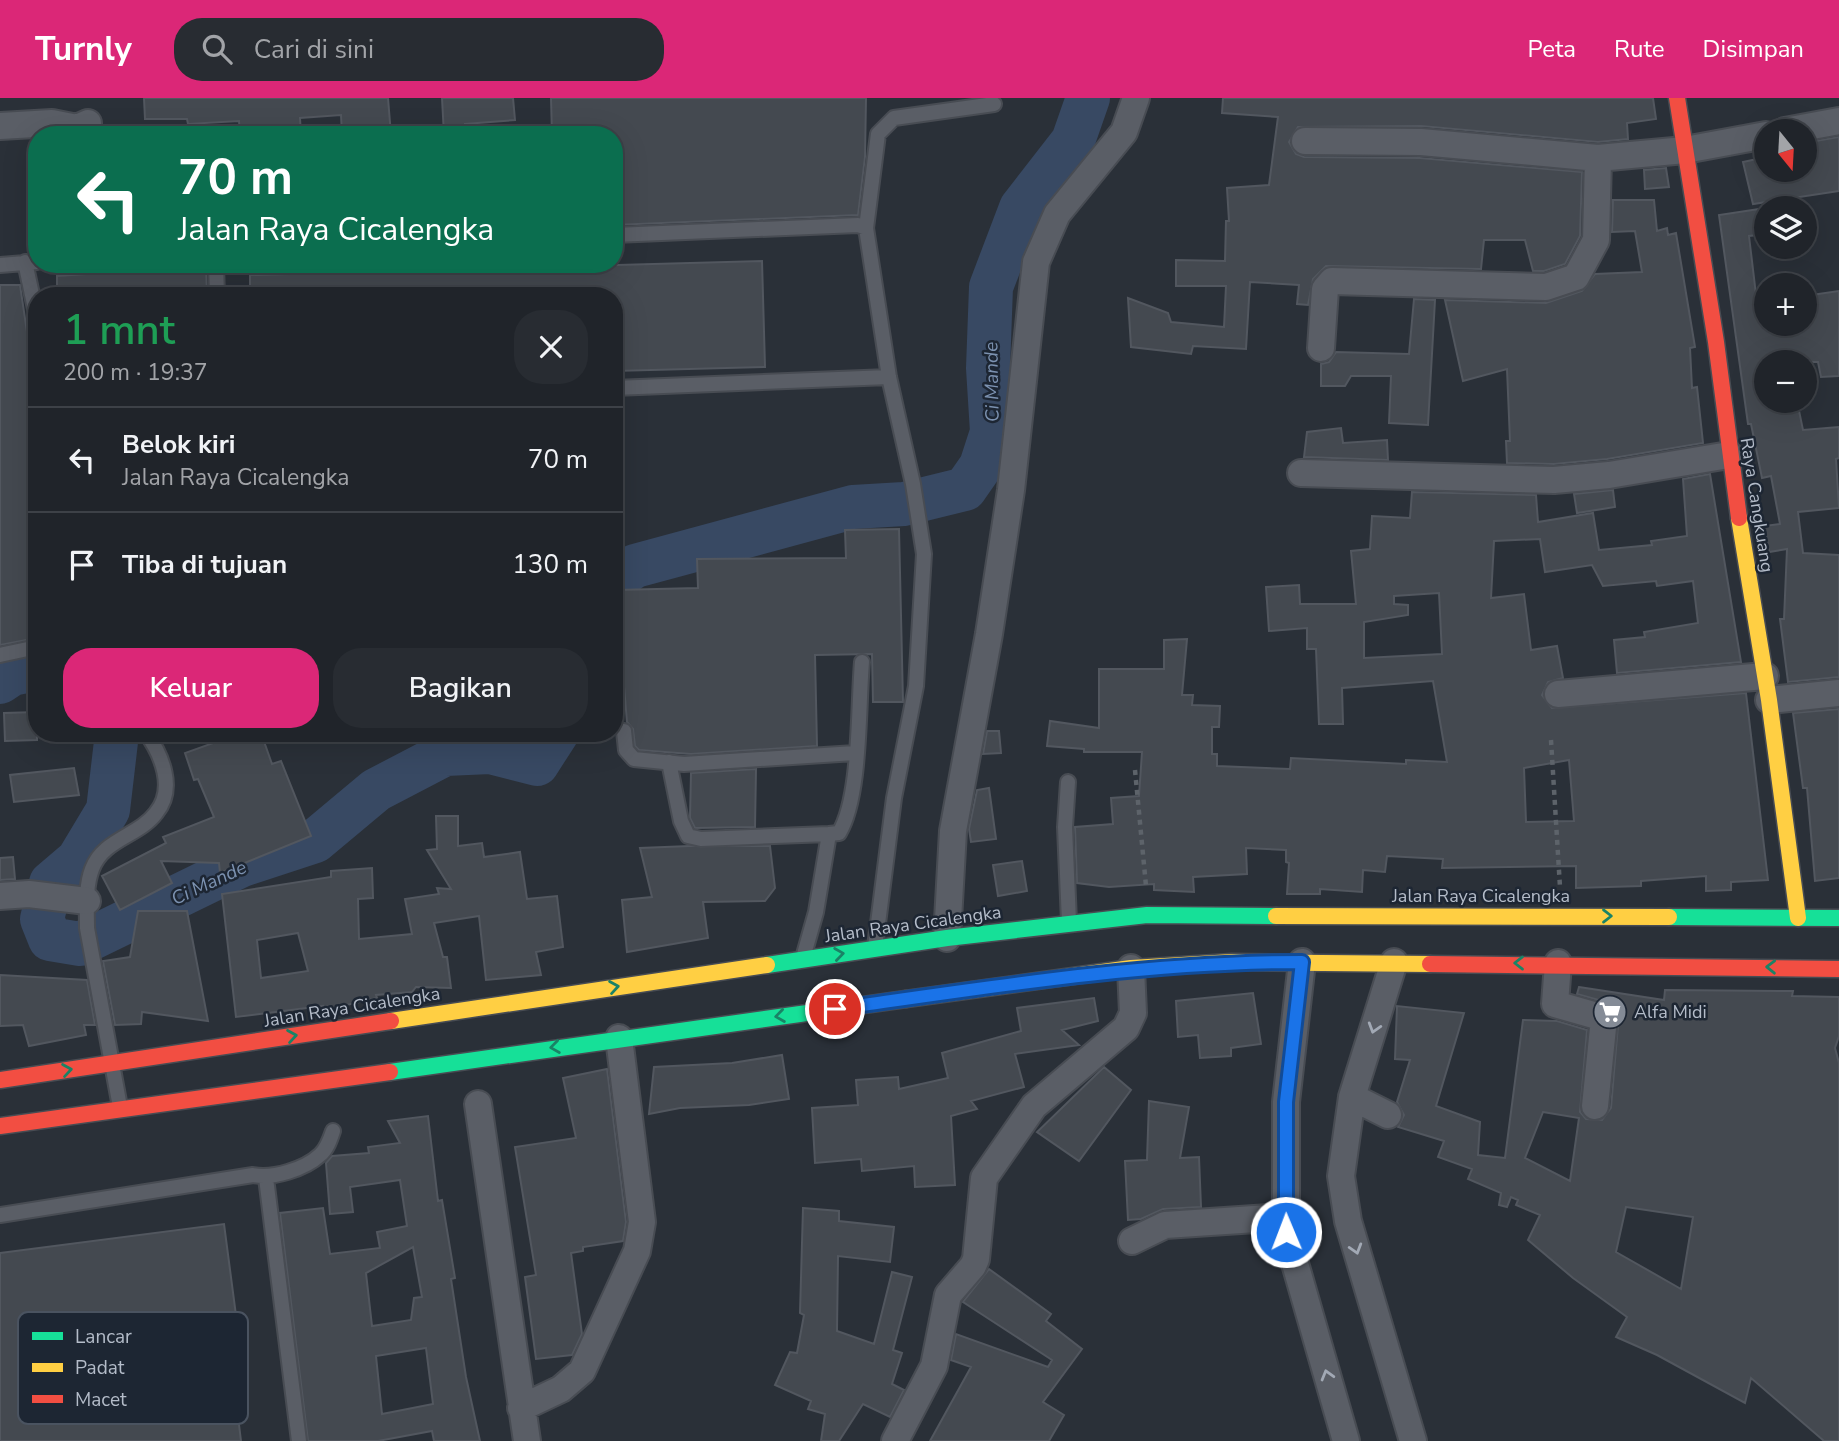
<!DOCTYPE html>
<html lang="id">
<meta charset="utf-8">
<style>
:root{--surface:#20242a;--page:#282c32;--text:#f1f3f6;--muted:#a2a4a8;--line:#3d4147;--accent:#db2777}
body{margin:0;font-family:"Nunito Sans",sans-serif;background:var(--page);color:var(--text);height:100vh;display:flex;flex-direction:column;font-size:26px;white-space:nowrap}
*{box-sizing:border-box;margin:0}
p{font-size:23px;color:var(--muted)}
.icon{flex:none;width:38px;height:38px;fill:none;stroke:currentColor;stroke-width:2;stroke-linecap:round;stroke-linejoin:round}
.map{position:relative;flex:1;overflow:hidden}
.side{position:absolute;left:28px;top:189px;width:595px;height:455px;display:flex;flex-direction:column;background:var(--surface);border-radius:28px;box-shadow:0 7px 28px #0002,0 0 0 2px var(--line)}
.side>*{flex:none}
.hud{position:absolute;left:28px;top:28px;width:595px;height:147px;border-radius:28px;box-shadow:0 7px 28px #0002,0 0 0 2px var(--line);background:#0b6e4f;color:#fff;overflow:hidden}
.needle{width:46px;rotate:162deg}
.tools{position:absolute;left:1754px;top:21px;display:grid;gap:14px}
.tools a{display:grid;place-items:center;width:63px;height:63px;border-radius:50%;background:var(--surface);box-shadow:0 7px 28px #0002,0 0 0 2px var(--line);font-size:35px}
.pin{position:absolute;display:grid;place-items:center;width:60px;height:60px;color:#fff;margin:-30px;border:4px solid #fff;border-radius:50%;box-shadow:0 2px 7px #0007}
.me{position:absolute;width:77px;margin:-38px;rotate:359deg;stroke-linejoin:round;filter:drop-shadow(0 0 5px #0008)}
.turn{display:flex;align-items:center;gap:24px;height:147px;padding:0 35px;font-size:32px}
.turn .icon{width:91px;height:91px;stroke-width:2.5}
.turn b{display:block;font-size:49px;line-height:60px}
.round{display:grid;place-items:center;flex:none;width:74px;height:74px;border-radius:28px;background:var(--page)}
.headline{display:flex;align-items:center;justify-content:space-between;height:119px;padding:0 35px}
h1{font-size:42px;font-weight:600;line-height:52px;color:#1e9e55}
.cta{display:flex;gap:14px;margin-top:auto;padding:14px 35px}
.cta a{flex:1;height:80px;border-radius:28px;background:var(--accent);color:#fff;font-size:28px;font-weight:600;line-height:80px;text-align:center}
.cta a+a{background:var(--page);color:var(--text)}
ul{padding:0;list-style:none}
li{display:flex;align-items:center;gap:21px;height:105px;padding:0 35px;border-top:2px solid var(--line)}
li div{flex:1}
li b{display:block;font-size:26px}
li em{font-style:normal}
header{display:flex;align-items:center;gap:42px;box-sizing:border-box;height:98px;padding:0 35px;background:var(--accent);color:#fff}
header strong{font-size:33px}
nav{display:flex;gap:38px;margin-inline-start:auto;font-size:24px}
.search{width:490px;height:63px;background:var(--page);display:flex;align-items:center;gap:18px;box-sizing:border-box;padding:0 24px;border-radius:28px;color:var(--muted);font-size:26px}
.map>svg:first-child{display:block}
</style>
<header>
<strong>Turnly</strong>
<div class="search"><svg class="icon" aria-label="search" viewBox="0 0 24 24"><circle cx="10" cy="10" r="6"/><path d="M15 15l6 6"/></svg>Cari di sini</div>
<nav><a>Peta</a><a>Rute</a><a>Disimpan</a></nav>
</header>
<div class="map">
<svg width="1839" height="1343" viewBox="0 0 1839 1343">
<rect width="100%" height="100%" fill="#2a3038"/>
<g fill="none" stroke-linecap="round" stroke-linejoin="round">
<path stroke="#384963" stroke-width="44" d="M 614,482 L 635,468 L 853,409 L 904,406 L 965,391 L 981,368 L 992,334 L 988,270 L 991,189 L 1021,110 L 1073,43 L 1088,0
M 0,584 L 12,576 L 37,571
M 117,635 L 108,712 L 78,762 L 51,785 L 42,821 L 50,841 L 80,846 L 242,767 L 315,743 L 376,692 L 445,656 L 490,654 L 537,666 L 557,635"/>
</g>
<path fill="#444950" stroke="#52575f" stroke-width="2" fill-rule="evenodd" d="M 144,0 L 388,0 L 391,37 L 342,37 L 341,17 L 300,20 L 301,37 L 240,37 L 239,23 L 188,26 L 187,21 L 145,21 Z
M 442,0 L 513,0 L 515,22 L 465,26 L 466,37 L 444,37 Z
M 551,0 L 866,0 L 865,59 L 858,117 L 614,127 L 614,37 L 552,37 Z
M 1223,0 L 1653,0 L 1656,21 L 1627,25 L 1628,41 L 1598,44 L 1421,28 L 1298,29 L 1289,44 L 1296,56 L 1304,59 L 1420,60 L 1582,74 L 1580,138 L 1565,166 L 1544,173 L 1533,173 L 1525,142 L 1484,142 L 1481,171 L 1326,168 L 1313,181 L 1308,207 L 1297,206 L 1299,187 L 1250,184 L 1246,251 L 1193,248 L 1191,256 L 1131,249 L 1128,200 L 1168,215 L 1171,224 L 1224,229 L 1226,188 L 1176,188 L 1176,162 L 1225,163 L 1226,123 L 1229,123 L 1227,90 L 1269,87 L 1278,19 L 1222,15 Z
M 1839,39 L 1839,93 L 1753,106 L 1743,64 L 1766,59 L 1766,72 L 1804,72 L 1804,45 Z
M 1666,70 L 1669,89 L 1645,91 L 1644,72 Z
M 1613,102 L 1654,102 L 1657,133 L 1667,130 L 1668,137 L 1676,135 L 1695,249 L 1690,250 L 1692,290 L 1697,289 L 1703,345 L 1607,361 L 1554,366 L 1507,365 L 1506,343 L 1510,343 L 1507,271 L 1463,283 L 1445,202 L 1546,205 L 1582,193 L 1595,176 L 1642,174 L 1635,133 L 1612,134 Z
M 1766,110 L 1766,136 L 1749,138 L 1757,205 L 1766,204 L 1766,226 L 1804,226 L 1804,198 L 1839,193 L 1839,278 L 1821,279 L 1818,264 L 1766,264 L 1766,303 L 1797,303 L 1803,332 L 1839,329 L 1839,360 L 1836,361 L 1839,410 L 1798,414 L 1803,455 L 1839,457 L 1839,579 L 1788,584 L 1780,521 L 1784,521 L 1787,451 L 1769,454 L 1764,428 L 1780,426 L 1771,378 L 1762,380 L 1751,326 L 1748,326 L 1719,117 Z
M 762,163 L 765,269 L 614,273 L 614,198 L 250,198 L 250,177 Z
M 206,168 L 207,198 L 57,198 L 57,178 Z
M 0,187 L 20,187 L 37,301 L 37,540 L 0,547 Z
M 1414,201 L 1435,202 L 1428,327 L 1389,325 L 1391,278 L 1351,278 L 1345,288 L 1321,288 L 1321,266 L 1329,264 L 1336,254 L 1409,256 Z
M 1341,330 L 1343,345 L 1387,342 L 1388,362 L 1304,359 L 1307,334 Z
M 1710,376 L 1741,564 L 1617,575 L 1614,542 L 1645,539 L 1644,534 L 1698,525 L 1693,483 L 1657,488 L 1656,483 L 1603,488 L 1592,467 L 1545,474 L 1540,441 L 1494,443 L 1491,500 L 1524,496 L 1531,552 L 1557,548 L 1563,580 L 1548,584 L 1542,597 L 1552,610 L 1746,595 L 1768,782 L 1731,784 L 1731,792 L 1706,793 L 1706,778 L 1641,783 L 1641,788 L 1576,790 L 1576,768 L 1442,770 L 1443,761 L 1387,758 L 1385,774 L 1363,772 L 1362,794 L 1320,791 L 1320,796 L 1287,796 L 1289,765 L 1286,764 L 1286,752 L 1246,750 L 1247,776 L 1193,779 L 1194,794 L 1154,792 L 1154,786 L 1109,789 L 1077,785 L 1075,729 L 1113,726 L 1111,700 L 1139,698 L 1142,654 L 1084,654 L 1084,651 L 1047,648 L 1050,623 L 1099,630 L 1099,571 L 1164,571 L 1164,542 L 1187,541 L 1182,597 L 1193,597 L 1192,607 L 1220,608 L 1219,629 L 1212,629 L 1212,656 L 1217,656 L 1217,668 L 1290,671 L 1291,660 L 1406,666 L 1406,662 L 1447,664 L 1433,583 L 1342,590 L 1343,626 L 1319,626 L 1316,551 L 1307,551 L 1307,530 L 1269,533 L 1266,489 L 1299,487 L 1300,506 L 1356,506 L 1351,453 L 1370,451 L 1372,418 L 1410,420 L 1412,394 L 1536,397 L 1538,424 L 1593,415 L 1599,452 L 1652,447 L 1651,443 L 1687,438 L 1683,381 ZM 1439,495 L 1442,556 L 1364,560 L 1364,524 L 1408,517 L 1408,507 L 1394,506 L 1394,498 ZM 1569,662 L 1574,723 L 1526,724 L 1524,670 Z
M 1613,392 L 1615,409 L 1577,415 L 1574,396 Z
M 899,431 L 903,604 L 873,604 L 872,556 L 815,557 L 817,648 L 691,656 L 639,652 L 635,648 L 633,631 L 627,624 L 616,492 L 698,490 L 697,461 L 846,460 L 845,432 Z
M 1839,611 L 1839,780 L 1815,783 L 1807,690 L 1803,690 L 1793,615 Z
M 37,614 L 37,642 L 5,643 L 4,615 Z
M 987,633 L 999,633 L 1001,655 L 983,656 Z
M 241,635 L 261,635 L 272,666 L 281,663 L 311,738 L 220,775 L 219,765 L 161,763 L 172,785 L 120,812 L 102,778 L 166,745 L 163,739 L 214,719 L 198,681 L 194,682 L 185,655 Z
M 74,670 L 79,697 L 14,704 L 10,677 Z
M 756,671 L 755,729 L 695,730 L 690,720 L 691,675 Z
M 989,690 L 996,741 L 971,744 L 969,731 L 977,692 Z
M 436,718 L 458,718 L 458,748 L 482,745 L 484,759 L 520,754 L 527,801 L 557,798 L 563,849 L 536,854 L 541,877 L 486,882 L 479,818 L 434,825 L 443,859 L 447,859 L 451,890 L 416,889 L 412,894 L 376,897 L 377,900 L 329,911 L 323,911 L 323,908 L 236,919 L 222,796 L 331,779 L 331,773 L 372,770 L 373,800 L 358,801 L 359,841 L 412,836 L 405,801 L 439,796 L 437,790 L 451,791 L 427,752 L 437,751 ZM 298,835 L 308,873 L 261,880 L 257,842 Z
M 690,748 L 770,748 L 775,790 L 765,803 L 703,804 L 708,840 L 627,854 L 622,802 L 652,799 L 640,750 Z
M 13,759 L 15,781 L 0,782 L 0,760 Z
M 1022,763 L 1027,793 L 998,798 L 993,767 Z
M 138,813 L 187,813 L 208,923 L 142,914 L 141,926 L 115,927 L 103,863 L 130,859 Z
M 0,877 L 87,882 L 95,927 L 84,927 L 86,937 L 29,948 L 23,927 L 0,928 Z
M 1579,889 L 1664,902 L 1665,892 L 1793,893 L 1792,898 L 1839,899 L 1839,938 L 1835,950 L 1839,965 L 1839,1343 L 1824,1343 L 1751,1280 L 1745,1305 L 1657,1257 L 1616,1239 L 1627,1219 L 1573,1180 L 1528,1142 L 1540,1117 L 1516,1107 L 1518,1102 L 1511,1099 L 1507,1109 L 1499,1107 L 1501,1095 L 1468,1081 L 1472,1071 L 1438,1059 L 1444,1043 L 1398,1029 L 1404,1017 L 1397,1004 L 1410,962 L 1395,961 L 1397,908 L 1464,915 L 1436,1008 L 1480,1024 L 1478,1057 L 1505,1060 L 1523,922 L 1557,923 L 1587,932 L 1580,1014 L 1586,1021 L 1602,1022 L 1611,1010 L 1619,915 L 1609,905 L 1577,896 ZM 1543,1014 L 1579,1020 L 1570,1083 L 1525,1060 ZM 1626,1109 L 1693,1119 L 1681,1191 L 1616,1154 Z
M 1253,895 L 1261,946 L 1231,950 L 1231,958 L 1200,960 L 1198,937 L 1178,939 L 1176,903 Z
M 1094,900 L 1098,923 L 1062,932 L 1079,947 L 1015,956 L 1024,989 L 971,1003 L 977,1011 L 951,1018 L 955,1087 L 915,1089 L 914,1068 L 862,1073 L 861,1061 L 815,1065 L 812,1010 L 858,1007 L 856,982 L 898,979 L 899,991 L 948,980 L 942,955 L 1021,933 L 1017,910 Z
M 782,957 L 789,1001 L 749,1007 L 680,1010 L 649,1016 L 654,969 L 732,965 Z
M 1104,969 L 1131,992 L 1079,1063 L 1037,1034 Z
M 607,971 L 626,1124 L 623,1143 L 583,1149 L 583,1153 L 571,1155 L 582,1236 L 572,1257 L 536,1261 L 525,1179 L 536,1177 L 515,1049 L 576,1040 L 563,980 Z
M 1149,1003 L 1189,1009 L 1180,1060 L 1199,1059 L 1201,1109 L 1163,1111 L 1141,1121 L 1128,1122 L 1125,1063 L 1147,1062 Z
M 428,1018 L 438,1103 L 442,1102 L 455,1180 L 451,1181 L 466,1279 L 480,1343 L 434,1343 L 432,1333 L 378,1343 L 308,1343 L 280,1115 L 323,1110 L 330,1156 L 380,1150 L 377,1134 L 407,1128 L 400,1082 L 350,1089 L 353,1114 L 330,1116 L 326,1065 L 332,1058 L 369,1055 L 368,1049 L 400,1045 L 388,1023 ZM 413,1149 L 422,1199 L 414,1200 L 411,1222 L 372,1228 L 366,1175 ZM 426,1250 L 433,1306 L 382,1316 L 376,1258 Z
M 803,1110 L 839,1113 L 839,1123 L 894,1129 L 890,1164 L 838,1158 L 837,1233 L 874,1246 L 892,1174 L 912,1179 L 893,1252 L 902,1255 L 892,1286 L 904,1292 L 890,1319 L 863,1306 L 839,1343 L 821,1343 L 825,1316 L 808,1311 L 811,1303 L 775,1287 L 790,1254 L 797,1255 L 804,1217 L 800,1215 Z
M 224,1126 L 247,1301 L 236,1302 L 241,1343 L 0,1343 L 0,1155 Z
M 989,1171 L 1051,1216 L 1046,1223 L 1082,1251 L 1043,1304 L 1064,1317 L 1049,1343 L 930,1343 L 971,1269 L 951,1262 L 956,1236 L 1048,1269 L 1052,1262 L 963,1204 Z"/>
<g fill="none" stroke-linecap="round" stroke-linejoin="round">
<defs>
<path id="lane" d="M 614,137 L 858,127 L 866,130
M 25,164 L 37,220
M 216,166 L 217,198
M 0,167 L 37,164
M 614,290 L 889,279
M 0,557 L 37,549
M 624,633 L 626,652 L 634,661 L 684,666 L 855,655
M 669,664 L 681,723 L 688,738 L 701,741 L 829,736 L 816,814 L 803,860
M 1068,684 L 1065,729 L 1069,824
M 829,736 L 839,735 C 861,699 858,609 862,564
M 875,849 L 894,700 L 916,588 L 924,456 L 913,386 L 889,279 L 866,130 L 878,36 L 894,20 L 994,6
M 120,1009 L 87,830 C 87,812 85,789 92,771 C 103,741 139,738 156,715 C 176,691 162,657 146,635
M 266,1080 L 299,1343
M 0,1117 L 253,1077 C 273,1081 305,1071 320,1057 C 327,1051 330,1042 333,1033"/>
<path id="street" d="M 0,28 L 52,25 L 77,30 L 88,25
M 1785,33 L 1839,23
M 1305,43 L 1421,44 L 1598,60 L 1685,52 L 1766,37
M 1321,250 L 1325,191 L 1332,183 L 1546,189 L 1576,179 L 1596,142 L 1598,60
M 1301,375 L 1554,382 L 1609,377 L 1729,357
M 1558,596 L 1765,578
M 1769,602 L 1839,595
M 0,798 L 29,796 L 87,803
M 947,840 L 953,733 L 989,536 L 1011,392 L 1036,164 L 1057,116 L 1124,34 L 1136,0
M 1302,864 L 1286,1004 L 1286,1134 L 1346,1343
M 1394,864 L 1352,999 L 1341,1078 L 1348,1123 L 1413,1343
M 1558,865 L 1555,906 L 1604,920 L 1595,1008
M 1352,999 L 1388,1017
M 478,1006 L 527,1343
M 1132,1143 L 1165,1127 L 1285,1119
M 521,1310 L 561,1291 L 582,1273 L 637,1153 L 642,1124 L 619,940
M 895,1343 L 934,1268 L 948,1197 L 973,1168 L 976,1161 L 984,1080 L 1034,1008 L 1126,930 L 1133,915 L 1131,870"/>
<path id="fast" d="M 1669,819 L 1839,820
M 767,867 L 947,840 L 1147,817 L 1276,818
M 390,974 L 906,901"/>
<path id="slow" d="M 1739,420 L 1769,602 L 1798,820
M 1276,818 L 1669,819
M 906,901 L 1131,870 L 1232,864 L 1430,866
M 391,923 L 767,867"/>
<path id="jam" d="M 1677,0 L 1716,244 L 1739,420
M 1430,866 L 1839,871
M 0,982 L 391,923
M 0,1028 L 390,974"/>
</defs>
<use href="#lane" stroke="#484c53" stroke-width="18"/>
<use href="#street" stroke="#484c53" stroke-width="30"/>
<use href="#fast" stroke="#484c53" stroke-width="19"/>
<use href="#slow" stroke="#484c53" stroke-width="19"/>
<use href="#jam" stroke="#484c53" stroke-width="19"/>
<path stroke="#5d636a" stroke-width="4.5" stroke-dasharray="5 5" stroke-linecap="butt" d="M 1551,642 L 1560,789
M 1135,672 L 1146,788"/>
<use href="#lane" stroke="#5a5e66" stroke-width="14"/>
<use href="#street" stroke="#5a5e66" stroke-width="26"/>
<use href="#fast" stroke="#16e098" stroke-width="16"/>
<use href="#slow" stroke="#ffcf43" stroke-width="16"/>
<use href="#jam" stroke="#f24e42" stroke-width="16"/>
</g>
<defs><path id="oneway-chevron" d="M-2-3.5L2.5 0L-2 3.5" fill="none" stroke-width="1.6" stroke-linecap="round" stroke-linejoin="round" transform="scale(1.75)"/></defs>
<g stroke="#1a8366">
<use href="#oneway-chevron" transform="translate(1607 818)"/>
<use href="#oneway-chevron" transform="translate(839 856) rotate(-8)"/>
<use href="#oneway-chevron" transform="translate(1519 865) rotate(-180)"/>
<use href="#oneway-chevron" transform="translate(1771 869) rotate(-179)"/>
<use href="#oneway-chevron" transform="translate(614 889) rotate(-9)"/>
<use href="#oneway-chevron" transform="translate(780 918) rotate(172)"/>
<use href="#oneway-chevron" transform="translate(292 938) rotate(-9)"/>
<use href="#oneway-chevron" transform="translate(555 949) rotate(172)"/>
<use href="#oneway-chevron" transform="translate(67 972) rotate(-9)"/>
</g>
<g stroke="#a2a9b5">
<use href="#oneway-chevron" transform="translate(1374 930) rotate(107)"/>
<use href="#oneway-chevron" transform="translate(1356 1151) rotate(73)"/>
<use href="#oneway-chevron" transform="translate(1327 1277) rotate(-106)"/>
</g>
<g fill="none" stroke-linecap="round" stroke-linejoin="round">
<defs>
<path id="route" d="M 835,911 C 990,889 1145,864 1302,864 L 1286,1004 L 1286,1134"/>
</defs>
<use href="#route" stroke="#114b97" stroke-width="18"/>
<use href="#route" stroke="#1a73e8" stroke-width="12"/>
</g>
<defs>
<symbol id="supermarket-disc" viewBox="-11 -11 22 22"><circle r="9.5" fill="#848b96" stroke="#1d2633"/><path d="M-6-5.5h2.5l.6 2H6L4.5 2H-2.5L-4.4-4H-6ZM-1.5 3.2a1.3 1.3 0 1 0 .1 0ZM3 3.2a1.3 1.3 0 1 0 .1 0Z" fill="#fff"/></symbol>
</defs>
<g fill-rule="evenodd">
<use href="#supermarket-disc" x="1591" y="895" width="38" height="38"/>
</g>
<g text-anchor="middle" dominant-baseline="central" stroke-width="5" stroke-linejoin="round" paint-order="stroke">
<g font-size="18" fill="#b4bcc9" stroke="#1d2633">
<text transform="translate(1757 407) rotate(81)">Raya Cangkuang</text>
<text x="1481" y="798">Jalan Raya Cicalengka</text>
<text transform="translate(913 826) rotate(-8)">Jalan Raya Cicalengka</text>
<text transform="translate(352 909) rotate(-9)">Jalan Raya Cicalengka</text>
</g>
<g font-size="18" fill="#b4bcc9" stroke="#1d2633" text-anchor="start">
<text x="1634" y="914">Alfa Midi</text>
</g>
<g font-size="19" font-style="italic" fill="#7c92b1" stroke="#1d2633">
<text transform="translate(992 284) rotate(-91)">Ci Mande</text>
<text transform="translate(209 785) rotate(-25)">Ci Mande</text>
</g>
</g>
<rect x="18" y="1214" width="230" height="112" rx="10" fill="#1d2633" stroke="#4a5360" stroke-width="2"/>
<rect x="32" y="1234" width="31" height="8" fill="#16e098"/>
<rect x="32" y="1265" width="31" height="9" fill="#ffcf43"/>
<rect x="32" y="1297" width="31" height="8" fill="#f24e42"/>
<g font-size="19" fill="#b4bcc9">
<text x="75" y="1245">Lancar</text>
<text x="75" y="1276">Padat</text>
<text x="75" y="1308">Macet</text>
</g>
</svg>
<div class="tools">
<a><svg class="needle" viewBox="-14 -14 28 28"><path d="M0-13l5 13h-10z" fill="#e53935"/><path d="M0 13l5-13h-10z" fill="#a2a4a8"/></svg></a>
<a><svg class="icon" aria-label="layers" viewBox="0 0 24 24"><path d="M12 4l9 5-9 5-9-5zM3 14l9 5 9-5"/></svg></a>
<a>+</a>
<a>−</a>
</div>
<div class="pin" style="left:835px;top:911px;background:#d93025"><svg class="icon" aria-label="arrive" viewBox="0 0 24 24"><path d="M6 21V4h12l-3 4 3 4H6"/></svg></div>
<svg class="me" style="left:1286px;top:1134px" viewBox="-20 -20 40 40"><circle r="17" fill="#1a73e8" stroke="#fff" stroke-width="3"/><path d="M0-11L8 9 0 5-8 9z" fill="#fff"/></svg>
<div class="hud">
<div class="turn"><svg class="icon" aria-label="left" viewBox="0 0 24 24"><path d="M17 20v-9H6M10 6l-5 5 5 5"/></svg><div><b>70 m</b>Jalan Raya Cicalengka</div></div>
</div>
<section class="side">
<div class="headline"><div><h1>1 mnt</h1><p>200 m · 19:37</p></div><a class="round"><svg class="icon" aria-label="close" viewBox="0 0 24 24"><path d="M6 6l12 12M18 6L6 18"/></svg></a></div>
<ul>
<li><svg class="icon" aria-label="left" viewBox="0 0 24 24"><path d="M17 20v-9H6M10 6l-5 5 5 5"/></svg><div><b>Belok kiri</b><p>Jalan Raya Cicalengka</p></div><em>70 m</em></li>
<li><svg class="icon" aria-label="arrive" viewBox="0 0 24 24"><path d="M6 21V4h12l-3 4 3 4H6"/></svg><div><b>Tiba di tujuan</b></div><em>130 m</em></li>
</ul>
<div class="cta"><a>Keluar</a><a>Bagikan</a></div>
</section>
</div>
